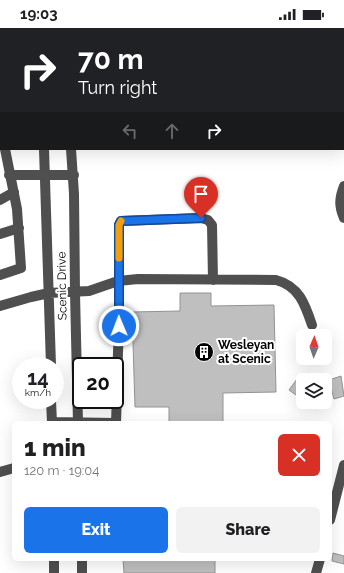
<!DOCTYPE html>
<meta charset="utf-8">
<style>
:root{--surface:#fff;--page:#f2f2f2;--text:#202124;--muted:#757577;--accent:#1a73e8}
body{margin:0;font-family:Raleway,sans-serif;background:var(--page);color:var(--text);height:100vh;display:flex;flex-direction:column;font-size:15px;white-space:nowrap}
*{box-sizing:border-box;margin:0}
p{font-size:13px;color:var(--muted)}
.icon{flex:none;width:22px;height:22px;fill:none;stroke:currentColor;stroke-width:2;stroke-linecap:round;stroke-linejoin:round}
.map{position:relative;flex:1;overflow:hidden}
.side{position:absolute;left:12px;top:393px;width:320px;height:140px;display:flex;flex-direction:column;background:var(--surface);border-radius:6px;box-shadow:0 4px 16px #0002}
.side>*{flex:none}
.guide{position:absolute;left:0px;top:0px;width:344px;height:122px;box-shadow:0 4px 16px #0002;background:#202124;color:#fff;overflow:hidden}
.needle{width:26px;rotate:2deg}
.buttons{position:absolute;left:296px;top:301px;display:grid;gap:8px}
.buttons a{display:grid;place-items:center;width:36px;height:36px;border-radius:6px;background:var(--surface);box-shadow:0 4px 16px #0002;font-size:20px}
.speed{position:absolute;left:12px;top:329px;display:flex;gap:8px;font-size:20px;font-weight:700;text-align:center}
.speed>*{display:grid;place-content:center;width:52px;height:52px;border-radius:50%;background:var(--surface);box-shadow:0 4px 16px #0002;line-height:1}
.speed small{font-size:10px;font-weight:400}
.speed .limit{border:2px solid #111;border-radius:6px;background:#fff;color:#111}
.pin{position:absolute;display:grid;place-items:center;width:34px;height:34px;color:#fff;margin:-41px -17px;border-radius:50% 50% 50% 0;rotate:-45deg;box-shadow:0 0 4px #0007}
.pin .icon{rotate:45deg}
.me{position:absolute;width:44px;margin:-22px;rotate:359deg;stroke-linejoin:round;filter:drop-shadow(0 0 3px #0008)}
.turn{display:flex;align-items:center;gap:14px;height:84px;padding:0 12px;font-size:18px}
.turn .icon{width:52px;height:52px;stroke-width:2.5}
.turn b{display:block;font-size:28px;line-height:34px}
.lanes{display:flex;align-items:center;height:38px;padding:0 12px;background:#0003;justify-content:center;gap:20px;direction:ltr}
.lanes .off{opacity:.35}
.round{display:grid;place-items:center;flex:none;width:42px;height:42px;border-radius:6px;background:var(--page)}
.headline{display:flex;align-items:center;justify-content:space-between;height:68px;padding:0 12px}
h1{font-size:24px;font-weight:800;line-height:30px}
.action{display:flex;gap:8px;margin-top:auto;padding:8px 12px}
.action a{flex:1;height:46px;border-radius:6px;background:var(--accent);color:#fff;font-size:16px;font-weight:800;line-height:46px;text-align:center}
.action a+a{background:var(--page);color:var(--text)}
.status{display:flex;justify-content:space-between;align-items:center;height:28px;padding:0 20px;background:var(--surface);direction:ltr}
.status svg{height:11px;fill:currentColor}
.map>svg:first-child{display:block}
</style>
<div class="status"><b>19:03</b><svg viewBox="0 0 49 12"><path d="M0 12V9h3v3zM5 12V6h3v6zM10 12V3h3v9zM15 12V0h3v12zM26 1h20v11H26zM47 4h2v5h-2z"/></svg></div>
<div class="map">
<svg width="344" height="545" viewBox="0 0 344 545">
<rect width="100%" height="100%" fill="#fff"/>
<path fill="#bfbfbf" stroke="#939393" d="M 180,265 L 211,265 L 211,278 L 274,277 L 276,364 L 223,365 L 223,395 L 169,395 L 169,379 L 135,379 L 132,284 L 180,283 Z
M 341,348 L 344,368 L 334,371 L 329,352 Z
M 297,351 L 303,356 L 303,372 L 289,362 Z
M 333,525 L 344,528 L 344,536 L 332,533 Z
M 123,531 L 215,531 L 215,545 L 124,545 Z"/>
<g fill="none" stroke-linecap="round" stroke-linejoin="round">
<path stroke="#4f4f4f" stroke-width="10" d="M 13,0 L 13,1
M 38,1 L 39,0
M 343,21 L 344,21
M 0,72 L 1,72
M 0,80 L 1,89
M 44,121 L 51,338
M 71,121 L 74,166 L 75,265 L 78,395
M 9,147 L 74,147
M 344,158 C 339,171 339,178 344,190
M 0,172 L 14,164
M 0,206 L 19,200
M 0,247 L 21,240 L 17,181 L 5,121
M 0,278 L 31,269 L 49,265 L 89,263 L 118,253 L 138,251 L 276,252 C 299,258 305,276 312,297
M 117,352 L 119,297 L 119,197 L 121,193 L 201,190 L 208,192 L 212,197 L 213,252
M 51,372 L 52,395
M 52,394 L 116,395 L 117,365
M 0,444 L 14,440
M 330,492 L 344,437
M 54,531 L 54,545
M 82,531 L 82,545
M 316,545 L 320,531"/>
</g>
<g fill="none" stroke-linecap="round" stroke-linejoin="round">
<defs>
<path id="route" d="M 119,298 L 119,197 L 121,193 L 201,190"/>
</defs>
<use href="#route" stroke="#114b97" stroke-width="10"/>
<use href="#route" stroke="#1a73e8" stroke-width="7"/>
<path stroke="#f59e0b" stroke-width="7" d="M 119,230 L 119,197 L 121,193"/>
</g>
<defs>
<symbol id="building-disc" viewBox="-11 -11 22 22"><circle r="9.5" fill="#000" stroke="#fff"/><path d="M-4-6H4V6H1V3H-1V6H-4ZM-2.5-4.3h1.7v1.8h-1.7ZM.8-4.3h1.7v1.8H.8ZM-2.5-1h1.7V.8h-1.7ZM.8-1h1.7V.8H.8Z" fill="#fff"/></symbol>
</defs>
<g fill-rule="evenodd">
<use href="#building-disc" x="193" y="313" width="22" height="22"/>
</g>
<g text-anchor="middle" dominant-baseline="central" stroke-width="4" stroke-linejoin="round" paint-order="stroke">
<g font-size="12" fill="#000" stroke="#fff">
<text transform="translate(62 258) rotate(-91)">Scenic Drive</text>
</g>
<g font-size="12" font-weight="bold" fill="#000" stroke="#fff" text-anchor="start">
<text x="218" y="317">Wesleyan<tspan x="218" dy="14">at Scenic</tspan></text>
</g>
</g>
</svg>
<div class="buttons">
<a><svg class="needle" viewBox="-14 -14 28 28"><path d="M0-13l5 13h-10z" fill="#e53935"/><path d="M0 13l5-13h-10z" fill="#757577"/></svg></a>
<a><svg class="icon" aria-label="layers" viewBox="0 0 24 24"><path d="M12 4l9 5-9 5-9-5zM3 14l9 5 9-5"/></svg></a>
</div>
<div class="speed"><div>14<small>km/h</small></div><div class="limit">20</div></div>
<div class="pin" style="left:201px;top:190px;background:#d93025"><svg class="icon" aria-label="arrive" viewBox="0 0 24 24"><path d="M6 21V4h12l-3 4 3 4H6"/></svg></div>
<svg class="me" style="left:119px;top:298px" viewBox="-20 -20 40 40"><circle r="17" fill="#1a73e8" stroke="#fff" stroke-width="3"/><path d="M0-11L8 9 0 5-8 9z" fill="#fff"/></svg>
<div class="guide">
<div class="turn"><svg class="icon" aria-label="right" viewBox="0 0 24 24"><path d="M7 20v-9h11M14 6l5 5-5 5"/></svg><div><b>70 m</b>Turn right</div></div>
<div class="lanes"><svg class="icon off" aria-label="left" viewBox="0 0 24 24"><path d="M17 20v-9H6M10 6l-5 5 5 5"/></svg><svg class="icon off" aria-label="ahead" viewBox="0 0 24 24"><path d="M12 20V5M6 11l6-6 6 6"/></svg><svg class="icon" aria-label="right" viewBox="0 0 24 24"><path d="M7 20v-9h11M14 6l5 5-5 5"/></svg></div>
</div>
<section class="side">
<div class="headline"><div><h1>1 min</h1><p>120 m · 19:04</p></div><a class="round" style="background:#d93025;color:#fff"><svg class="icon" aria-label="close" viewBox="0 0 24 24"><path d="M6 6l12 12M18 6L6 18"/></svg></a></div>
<div class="action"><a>Exit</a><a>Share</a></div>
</section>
</div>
